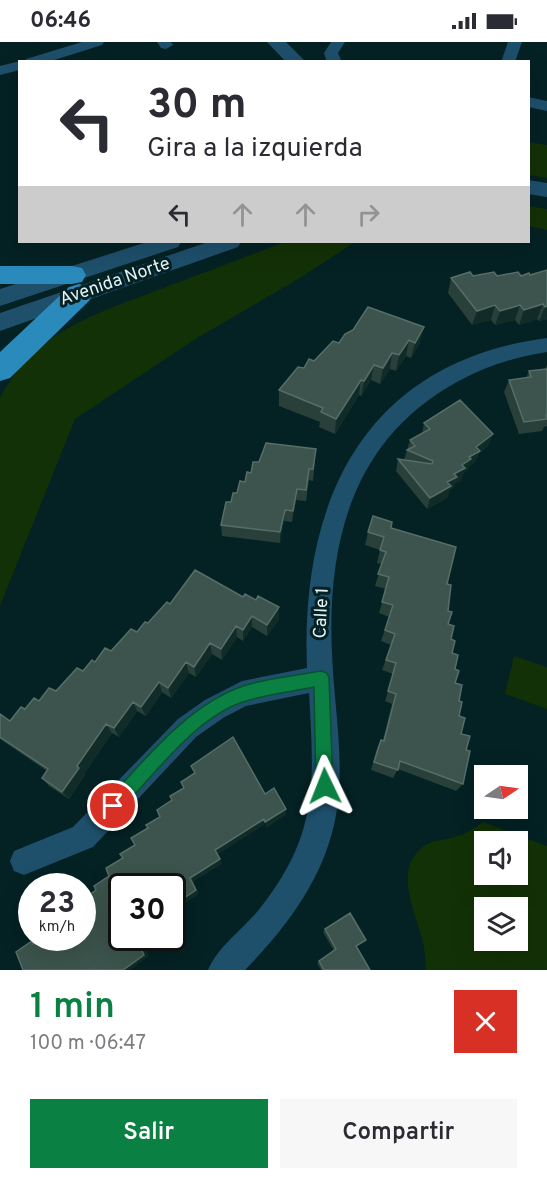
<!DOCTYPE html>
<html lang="es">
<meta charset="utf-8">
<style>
:root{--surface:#fff;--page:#f7f7f7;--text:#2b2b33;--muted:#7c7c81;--accent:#0b8043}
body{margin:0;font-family:Overpass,sans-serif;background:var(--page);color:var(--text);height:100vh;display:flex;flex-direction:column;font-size:22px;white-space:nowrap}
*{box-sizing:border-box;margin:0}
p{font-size:20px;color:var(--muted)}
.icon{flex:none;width:33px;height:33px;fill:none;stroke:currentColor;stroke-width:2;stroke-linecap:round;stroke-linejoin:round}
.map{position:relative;height:928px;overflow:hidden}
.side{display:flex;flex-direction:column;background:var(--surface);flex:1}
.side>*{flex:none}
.guide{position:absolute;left:18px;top:18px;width:512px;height:183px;border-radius:0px;box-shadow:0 6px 24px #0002;background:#fff;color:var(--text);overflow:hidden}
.needle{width:39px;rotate:77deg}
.controls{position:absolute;left:474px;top:723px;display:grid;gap:12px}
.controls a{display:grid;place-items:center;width:54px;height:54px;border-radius:0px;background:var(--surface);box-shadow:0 6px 24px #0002;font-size:30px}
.speed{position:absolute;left:18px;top:831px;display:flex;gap:12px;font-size:30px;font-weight:700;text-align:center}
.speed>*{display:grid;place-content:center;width:78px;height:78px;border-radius:50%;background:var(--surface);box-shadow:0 6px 24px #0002;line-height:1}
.speed small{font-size:15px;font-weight:400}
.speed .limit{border:3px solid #111;border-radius:9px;background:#fff;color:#111}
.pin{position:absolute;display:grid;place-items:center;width:51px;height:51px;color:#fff;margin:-26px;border:3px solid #fff;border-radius:50%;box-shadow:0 2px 6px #0007}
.me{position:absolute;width:66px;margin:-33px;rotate:358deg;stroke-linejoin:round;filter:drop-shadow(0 0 4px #0008)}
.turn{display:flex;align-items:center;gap:21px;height:126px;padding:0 30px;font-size:27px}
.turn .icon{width:78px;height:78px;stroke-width:2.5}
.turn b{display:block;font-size:42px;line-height:51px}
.lanes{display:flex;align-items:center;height:57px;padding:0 30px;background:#0003;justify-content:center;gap:30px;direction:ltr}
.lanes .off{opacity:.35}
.round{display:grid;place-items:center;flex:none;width:63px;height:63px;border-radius:0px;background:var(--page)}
.overview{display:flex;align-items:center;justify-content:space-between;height:102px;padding:0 30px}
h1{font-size:36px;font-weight:600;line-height:45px;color:var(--accent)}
.primary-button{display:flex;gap:12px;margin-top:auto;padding:12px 30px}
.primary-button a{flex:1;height:69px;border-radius:0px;background:var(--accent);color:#fff;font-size:24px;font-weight:600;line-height:69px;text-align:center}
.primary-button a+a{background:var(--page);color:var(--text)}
.status{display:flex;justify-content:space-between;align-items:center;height:42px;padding:0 30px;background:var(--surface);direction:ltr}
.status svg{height:16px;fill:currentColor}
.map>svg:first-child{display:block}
</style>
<div class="status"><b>06:46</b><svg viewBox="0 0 49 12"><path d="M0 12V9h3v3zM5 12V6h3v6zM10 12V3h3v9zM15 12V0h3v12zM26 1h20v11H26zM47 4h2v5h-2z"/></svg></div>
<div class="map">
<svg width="547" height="928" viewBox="0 0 547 928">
<rect width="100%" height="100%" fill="#042123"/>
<path fill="#133106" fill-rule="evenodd" d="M 528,100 L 547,103 L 547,136 L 528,133 Z
M 528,164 L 547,167 L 547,188 L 528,184 Z
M 285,200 L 355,200 L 300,236 L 197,296 L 75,377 L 0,564 L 0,356 C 36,288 98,271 166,245 C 206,230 245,215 285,200 Z
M 514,614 L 547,625 L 547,667 L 505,652 Z
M 483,780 L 547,804 L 547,928 L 426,928 C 425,919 425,909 423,900 C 415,868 391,825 427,802 C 435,798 446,798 454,795 C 465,792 474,787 483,780 ZM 484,800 L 518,800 L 518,832 L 484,832 ZM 484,866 L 518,866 L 518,898 L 484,898 Z"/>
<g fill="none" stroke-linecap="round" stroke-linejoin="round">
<path fill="#1e4f6b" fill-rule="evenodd" d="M 82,0 L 104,0 L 102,3 L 48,20 L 24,20 L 26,17 Z
M 157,0 L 171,0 L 173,3 L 166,7 L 161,6 Z
M 331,0 L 345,0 L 338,11 L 342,20 L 327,20 L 324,11 Z
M 508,0 L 522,0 L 515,20 L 501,20 Z
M 20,19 L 24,20 L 20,20 L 20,28 L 0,33 L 0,24 Z
M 528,55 L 547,59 L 547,69 L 528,65 Z
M 547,296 L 547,310 C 515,315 486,324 457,340 C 353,397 327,499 332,611 C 334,667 347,727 334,783 C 321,840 285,887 245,928 L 208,928 C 218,904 245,886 261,865 C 319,791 314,740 309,651 L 246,664 L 223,676 L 196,695 L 93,805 L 24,833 L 14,829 L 10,819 L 14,809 L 73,785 L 178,677 L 205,658 L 242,639 L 307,626 C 300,458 365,320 547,296 Z"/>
<path fill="#1e4f6b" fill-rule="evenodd" d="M 267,0 L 286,0 L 306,20 L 286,20 Z
M 528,138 L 547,141 L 547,155 L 528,152 Z
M 147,200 L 181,200 L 178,205 L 0,264 L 0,247 Z
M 208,200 L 241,200 L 238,205 L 0,289 L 0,271 Z"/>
<path fill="#2a8abc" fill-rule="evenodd" d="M 0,224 L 72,224 L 82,226 L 86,233 L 82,240 L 72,242 L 0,242 Z
M 79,242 L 89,245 L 93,252 L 89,259 L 10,336 L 0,339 L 0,310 L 69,245 Z"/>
</g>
<path fill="#284039" d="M 547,228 L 547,277 L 539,279 L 537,277 L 519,283 L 515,278 L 495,283 L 491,278 L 472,283 L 448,251 L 451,236 L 530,233 Z
M 353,288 L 420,301 L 411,316 L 406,314 L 396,329 L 390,327 L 380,342 L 371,338 L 361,354 L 359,353 L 335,392 L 319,385 L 320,380 L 279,364 L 279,348 L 304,326 L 339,301 Z
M 547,323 L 547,384 L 544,385 L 542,389 L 519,392 L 504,350 L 509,338 L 526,336 L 529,329 L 545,327 Z
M 424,381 L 488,404 L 479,411 L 475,420 L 469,424 L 467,428 L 464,430 L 461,438 L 455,441 L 453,446 L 450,447 L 447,456 L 427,467 L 396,429 L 398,417 L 404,418 L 410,398 L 422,392 Z
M 315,419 L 313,439 L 309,438 L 306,459 L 296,458 L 292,480 L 284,479 L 280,501 L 222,494 L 221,483 L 231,460 L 259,420 Z
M 391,486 L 447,542 L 448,582 L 451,597 L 452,611 L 455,627 L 455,641 L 459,659 L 461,692 L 466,708 L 463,742 L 456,749 L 398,727 L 393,736 L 371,728 L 377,706 L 381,698 L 383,698 L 392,662 L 385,659 L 393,632 L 382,628 L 391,603 L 381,599 L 389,575 L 379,571 L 386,547 L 375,544 L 382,522 L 377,521 L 380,508 L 365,503 L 368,490 Z
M 243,555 L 279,565 L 279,577 L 267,594 L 252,585 L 243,599 L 237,595 L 222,618 L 212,612 L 196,635 L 189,631 L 171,656 L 162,650 L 146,674 L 137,669 L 119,695 L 112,691 L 84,732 L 85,733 L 69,757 L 49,744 L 42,736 L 47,729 L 0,697 L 0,672 L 10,679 L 25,667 L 56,649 L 95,620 L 137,590 L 170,562 Z
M 325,887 L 357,904 L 370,928 L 321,928 L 317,921 L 334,909 L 323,890 Z"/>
<path fill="#112c28" d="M 543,262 L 537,277 L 519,283 L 524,268 Z
M 495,263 L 491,278 L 472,283 L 477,269 Z
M 520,263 L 515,278 L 495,283 L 500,269 Z
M 547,264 L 547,277 L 539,279 L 545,265 Z
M 424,285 L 420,301 L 411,316 L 415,301 Z
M 409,298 L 406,314 L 396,329 L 399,313 Z
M 392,311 L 390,327 L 380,342 L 383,326 Z
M 374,323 L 371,338 L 361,354 L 364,339 Z
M 361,338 L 359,353 L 335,392 L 336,377 Z
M 493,392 L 488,404 L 479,411 L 475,420 L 469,424 L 467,428 L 464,430 L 461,438 L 455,441 L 453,446 L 450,447 L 447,456 L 427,467 L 430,456 L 454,432 L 476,405 Z
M 297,447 L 296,458 L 292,480 L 293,469 Z
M 285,468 L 284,479 L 280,501 L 280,490 Z
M 279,565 L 279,577 L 267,594 L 267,583 Z
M 252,574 L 252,585 L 243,599 L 243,588 Z
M 236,584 L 237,595 L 222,618 L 221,607 Z
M 210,601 L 212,612 L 196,635 L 194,625 Z
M 186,620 L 189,631 L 171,656 L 168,646 Z
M 159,640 L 162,650 L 146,674 L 141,665 Z
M 133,660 L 137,669 L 119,695 L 114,686 Z
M 106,682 L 112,691 L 84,732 L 85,733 L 69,757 L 62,750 L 77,724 Z
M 286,767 L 286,773 L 266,786 L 265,780 Z
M 264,777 L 264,783 L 217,813 L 215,808 Z
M 220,817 L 222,822 L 193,840 L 199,852 L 172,870 L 172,864 L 190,836 Z
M 145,896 L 154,896 L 143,902 L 149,914 L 130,928 L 123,928 L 138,900 Z"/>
<path fill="#3c544d" stroke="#566d68" stroke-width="1.5" d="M 547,228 L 547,264 L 545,265 L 543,262 L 524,268 L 520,263 L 500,269 L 495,263 L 477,269 L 451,236 L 470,230 L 473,234 L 494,230 L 497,234 L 518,230 L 521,234 L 529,231 L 530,233 Z
M 368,265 L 424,285 L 415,301 L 409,298 L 399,313 L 392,311 L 383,326 L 374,323 L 364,339 L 361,338 L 336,377 L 321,370 L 323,366 L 279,348 L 298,325 L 304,326 L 309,317 L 314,319 L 333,299 L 339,301 L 345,292 L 353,288 Z
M 547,327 L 547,373 L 546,373 L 547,377 L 524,380 L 509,338 L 531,335 L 529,329 Z
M 460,358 L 493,392 L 476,405 L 480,409 L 469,415 L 471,417 L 462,423 L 465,426 L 454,432 L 457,435 L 447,440 L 451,444 L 430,456 L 398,417 L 432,422 L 433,419 L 407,408 L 415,404 L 410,398 L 430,387 L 424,381 Z
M 266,401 L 316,407 L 313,427 L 309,427 L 306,448 L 297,447 L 293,469 L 285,468 L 280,490 L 221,483 L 226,460 L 231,460 L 233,451 L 237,451 L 240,439 L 245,440 L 247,430 L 251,431 L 253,420 L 259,420 Z
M 373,474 L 392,480 L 391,486 L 456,505 L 447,542 L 451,543 L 448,569 L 452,570 L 448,582 L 454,584 L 451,597 L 455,599 L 452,611 L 458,613 L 455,627 L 459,629 L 455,641 L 462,643 L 459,659 L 462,660 L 459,674 L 465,676 L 461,692 L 470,694 L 466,708 L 470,709 L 463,742 L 400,719 L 398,728 L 374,720 L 381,698 L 384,699 L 396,652 L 388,649 L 396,621 L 386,618 L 395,592 L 385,588 L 393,563 L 382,560 L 389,535 L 378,532 L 386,510 L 380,508 L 384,495 L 368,490 Z
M 195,528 L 243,555 L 245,552 L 256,558 L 258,554 L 279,565 L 267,583 L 252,574 L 243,588 L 236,584 L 221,607 L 210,601 L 194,625 L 186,620 L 168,646 L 159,640 L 141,665 L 133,660 L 114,686 L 106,682 L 77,724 L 79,726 L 62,750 L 42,736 L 48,727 L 0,695 L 0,672 L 10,679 L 21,665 L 25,667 L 34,656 L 39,659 L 49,646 L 56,649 L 77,626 L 83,629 L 92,618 L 95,620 L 105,606 L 111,609 L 131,587 L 137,590 L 145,580 L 148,581 L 167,560 L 170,562 Z
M 233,695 L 265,752 L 274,746 L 286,767 L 265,780 L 264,777 L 215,808 L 220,817 L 190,836 L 196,848 L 172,864 L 172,844 L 122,844 L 122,896 L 145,896 L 138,900 L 144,913 L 123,928 L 23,928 L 16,910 L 32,899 L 33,902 L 43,896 L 82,896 L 82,858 L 96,848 L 94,844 L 109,834 L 106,826 L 123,816 L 120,812 L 135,803 L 131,796 L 148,786 L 146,783 L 160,775 L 157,768 L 172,758 L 170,754 L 184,746 L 181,740 L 195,731 L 191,724 Z
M 350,871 L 366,898 L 356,904 L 370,928 L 324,928 L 319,919 L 336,907 L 325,887 Z"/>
<path fill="#0b8043" stroke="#07532c" stroke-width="1.5" d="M 321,629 L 327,631 L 329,636 L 333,744 L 331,750 L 325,753 L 319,750 L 316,744 L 314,645 C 291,650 268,652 246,659 C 197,673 153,734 119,770 L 113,772 L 107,770 L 105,764 L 107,758 C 146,717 185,666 240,645 C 265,636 295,634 321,629 Z"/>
<g text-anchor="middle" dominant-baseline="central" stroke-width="6" stroke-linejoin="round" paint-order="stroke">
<g font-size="18" fill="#e3f3f5" stroke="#042123">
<text transform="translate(115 240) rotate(-19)">Avenida Norte</text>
<text transform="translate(322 571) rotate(-87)">Calle 1</text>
</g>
</g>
</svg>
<div class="controls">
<a><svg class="needle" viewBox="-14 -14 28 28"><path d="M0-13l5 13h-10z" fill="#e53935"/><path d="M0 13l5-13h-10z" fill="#7c7c81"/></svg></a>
<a><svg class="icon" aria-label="sound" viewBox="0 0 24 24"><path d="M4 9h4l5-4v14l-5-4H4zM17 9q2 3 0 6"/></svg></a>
<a><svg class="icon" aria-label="layers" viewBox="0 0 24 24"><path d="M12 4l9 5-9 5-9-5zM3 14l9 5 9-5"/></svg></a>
</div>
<div class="speed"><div>23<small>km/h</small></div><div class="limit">30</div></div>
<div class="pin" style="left:113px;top:764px;background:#d93025"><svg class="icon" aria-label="arrive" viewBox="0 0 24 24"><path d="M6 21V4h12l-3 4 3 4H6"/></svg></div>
<svg class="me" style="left:325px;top:744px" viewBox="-20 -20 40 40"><path d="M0-17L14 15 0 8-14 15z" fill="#0b8043" stroke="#fff" stroke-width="4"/></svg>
<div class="guide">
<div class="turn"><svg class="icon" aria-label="left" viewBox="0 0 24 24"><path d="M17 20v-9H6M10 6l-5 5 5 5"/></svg><div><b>30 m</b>Gira a la izquierda</div></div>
<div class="lanes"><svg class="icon" aria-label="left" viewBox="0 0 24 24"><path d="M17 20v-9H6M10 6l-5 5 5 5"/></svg><svg class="icon off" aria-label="ahead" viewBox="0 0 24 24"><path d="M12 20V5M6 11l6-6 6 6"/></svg><svg class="icon off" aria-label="ahead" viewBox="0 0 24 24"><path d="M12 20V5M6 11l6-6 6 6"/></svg><svg class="icon off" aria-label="right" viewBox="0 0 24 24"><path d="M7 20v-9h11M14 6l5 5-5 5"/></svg></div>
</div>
</div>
<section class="side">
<div class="overview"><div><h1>1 min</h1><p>100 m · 06:47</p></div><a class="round" style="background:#d93025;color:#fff"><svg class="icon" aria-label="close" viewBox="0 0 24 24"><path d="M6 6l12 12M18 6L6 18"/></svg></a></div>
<div class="primary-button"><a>Salir</a><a>Compartir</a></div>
</section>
